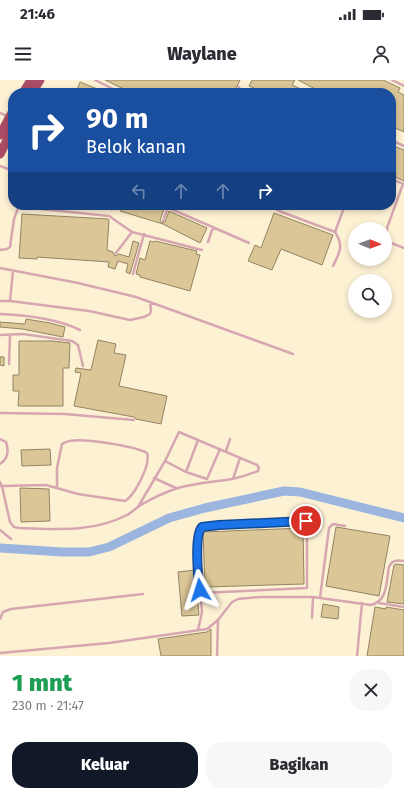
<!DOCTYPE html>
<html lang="id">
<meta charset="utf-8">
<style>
:root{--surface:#fff;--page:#f7f7f7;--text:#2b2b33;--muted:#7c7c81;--accent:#111827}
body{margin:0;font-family:"Fira Sans",sans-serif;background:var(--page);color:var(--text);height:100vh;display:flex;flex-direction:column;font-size:15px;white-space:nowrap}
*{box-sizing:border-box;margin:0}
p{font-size:13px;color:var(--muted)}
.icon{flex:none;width:22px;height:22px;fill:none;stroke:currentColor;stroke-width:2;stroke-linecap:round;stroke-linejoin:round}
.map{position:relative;height:576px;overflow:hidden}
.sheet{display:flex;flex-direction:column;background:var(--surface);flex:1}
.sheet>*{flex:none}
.top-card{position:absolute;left:8px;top:8px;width:388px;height:122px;border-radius:16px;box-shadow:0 2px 6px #0003;background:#1a4fa0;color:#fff;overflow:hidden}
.needle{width:26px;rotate:91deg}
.tools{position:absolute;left:348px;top:142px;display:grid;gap:8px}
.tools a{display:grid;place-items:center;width:44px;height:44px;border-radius:50%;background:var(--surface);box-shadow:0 2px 6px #0003;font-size:20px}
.pin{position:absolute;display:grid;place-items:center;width:34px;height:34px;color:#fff;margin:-17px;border:2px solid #fff;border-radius:50%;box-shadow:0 1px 4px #0007}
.me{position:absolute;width:44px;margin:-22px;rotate:354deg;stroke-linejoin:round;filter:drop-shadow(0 0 3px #0008)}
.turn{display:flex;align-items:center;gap:14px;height:84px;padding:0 12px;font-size:18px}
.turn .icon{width:52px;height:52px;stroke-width:2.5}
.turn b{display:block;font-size:28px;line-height:34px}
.lanes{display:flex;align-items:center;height:38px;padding:0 12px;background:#0003;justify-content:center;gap:20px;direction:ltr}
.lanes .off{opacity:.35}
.round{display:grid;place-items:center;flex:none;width:42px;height:42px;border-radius:16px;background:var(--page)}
.summary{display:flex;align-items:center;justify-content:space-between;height:68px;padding:0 12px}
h1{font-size:24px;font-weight:800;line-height:30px;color:#1e9e55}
.primary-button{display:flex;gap:8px;margin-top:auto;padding:8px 12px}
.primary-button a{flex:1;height:46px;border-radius:16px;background:var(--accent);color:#fff;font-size:16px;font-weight:800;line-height:46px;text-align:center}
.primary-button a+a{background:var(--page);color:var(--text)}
.status{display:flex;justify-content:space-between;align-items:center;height:28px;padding:0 20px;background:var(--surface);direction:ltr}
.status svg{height:11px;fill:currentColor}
header{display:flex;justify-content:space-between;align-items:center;height:52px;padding:0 12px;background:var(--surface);font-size:18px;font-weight:800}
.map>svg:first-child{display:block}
</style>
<div class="status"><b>21:46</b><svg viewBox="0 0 49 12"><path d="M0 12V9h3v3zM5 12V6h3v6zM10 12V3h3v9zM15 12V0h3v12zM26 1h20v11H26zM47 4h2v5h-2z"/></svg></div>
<header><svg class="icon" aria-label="menu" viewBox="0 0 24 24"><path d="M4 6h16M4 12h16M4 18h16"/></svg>Waylane<svg class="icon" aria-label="person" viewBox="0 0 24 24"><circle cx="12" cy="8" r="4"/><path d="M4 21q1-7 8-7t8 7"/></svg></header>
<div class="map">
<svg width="404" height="576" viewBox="0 0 404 576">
<rect width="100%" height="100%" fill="#fdf1d4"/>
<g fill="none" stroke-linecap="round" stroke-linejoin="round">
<path stroke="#9bb5df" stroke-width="9" d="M 0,468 L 62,472 L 89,472 L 109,467 L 169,438 L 205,428 L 284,411 L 300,412 L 404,438"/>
</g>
<path fill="#dbc697" stroke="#928463" d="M 105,0 L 240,0 L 234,13 L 132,13 Z
M 252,0 L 295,0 L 292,5 L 310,13 L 256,13 L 258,10 L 249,6 Z
M 298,0 L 383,0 L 400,8 L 398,12 L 404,15 L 404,52 L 391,46 L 391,13 L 321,13 L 321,12 Z
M 80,2 L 107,13 L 76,13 Z
M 391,65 L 404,70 L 404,101 L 391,95 Z
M 99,125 L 113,125 L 112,130 L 99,127 Z
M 122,125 L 159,125 L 161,127 L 164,129 L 160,140 L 162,143 L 165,142 L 169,131 L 207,148 L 200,163 L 163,144 L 120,131 Z
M 274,133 L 333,155 L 322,185 L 281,169 L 272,190 L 248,181 L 255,165 L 261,168 Z
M 22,134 L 108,139 L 109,140 L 107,170 L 113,172 L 115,176 L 119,174 L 129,177 L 133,161 L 139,163 L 130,194 L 126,192 L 128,184 L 118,181 L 115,189 L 108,187 L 109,182 L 37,177 L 37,179 L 19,178 Z
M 150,161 L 154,162 L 155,161 L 197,171 L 196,174 L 200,175 L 190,211 L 140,197 L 140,195 L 136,194 L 140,178 L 145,180 Z
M 26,239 L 50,243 L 65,247 L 63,257 L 22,249 L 0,247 L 0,242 L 25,244 Z
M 98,260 L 116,264 L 114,273 L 126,275 L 119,306 L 167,316 L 161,344 L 136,339 L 134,337 L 74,326 L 81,293 L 75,292 L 76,288 L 91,290 Z
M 19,261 L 52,261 L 70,263 L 69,288 L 63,288 L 63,326 L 18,326 L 19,311 L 13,311 L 13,295 L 19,295 Z
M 0,277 L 4,277 L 4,286 L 0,285 Z
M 50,369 L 51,385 L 22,386 L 21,370 Z
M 20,408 L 49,409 L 50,441 L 21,442 Z
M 336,447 L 390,456 L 379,516 L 326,506 Z
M 303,448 L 304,504 L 205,507 L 203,452 Z
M 396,484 L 404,485 L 404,524 L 387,522 L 394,485 Z
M 195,490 L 199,535 L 182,536 L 178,492 Z
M 323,524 L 339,527 L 338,539 L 321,537 Z
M 375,527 L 386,529 L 386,527 L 404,530 L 404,576 L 367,576 Z
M 211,549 L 211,576 L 161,576 L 158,559 L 207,552 Z"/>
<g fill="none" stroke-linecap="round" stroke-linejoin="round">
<path stroke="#d6a7b1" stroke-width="2.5" d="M 95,0 L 121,13
M 392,0 L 404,6
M 239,7 L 240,13
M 0,33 L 7,36
M 391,60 L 404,66
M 0,86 L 13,91
M 391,99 L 404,104
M 403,104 L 387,148 L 387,155 L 389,162 L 404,168
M 162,125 L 249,163
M 267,125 L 279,131 L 335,152 C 344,166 340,172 333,186
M 115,129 L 116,125
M 163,141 L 168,127
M 335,152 L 345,125
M 208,162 L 213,147
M 0,170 L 7,169 L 10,167 L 14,139 L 18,128 L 21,127 L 109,136 L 132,152 L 202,170
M 116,173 L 132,152
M 0,188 L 78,203 L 136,217 L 293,274
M 133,194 L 144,154
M 0,221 L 10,221 L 13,191
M 10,221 L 89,231 L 130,240 L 144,237 L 150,234 L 151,230 L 150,222
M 0,234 C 27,235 55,238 80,250
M 0,255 L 23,254 L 72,261 L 78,265 L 83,286
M 9,284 L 10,255
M 0,333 L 65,334 L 134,340
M 0,359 L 6,362 C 9,371 8,379 0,384
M 226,371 L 230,359
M 165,381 L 186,392 L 207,399
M 186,392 L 198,360
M 154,398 L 176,408
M 207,399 L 220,369
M 233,399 L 240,378
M 0,402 L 2,406 L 46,405 L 78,414 L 125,421 C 135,415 151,384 147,373 C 134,366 84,358 70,361 C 67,361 64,363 62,364 L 57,388 L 57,408
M 0,406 L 2,406 L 10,442 L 14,447 L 19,448 C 56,449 92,453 127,435 C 131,433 135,429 139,426 C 151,419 165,412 178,408 C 196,403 214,402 232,399 C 241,397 250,394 258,391 L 259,388 L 257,385 L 179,352 L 165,381 L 138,427
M 0,450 L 11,459
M 320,518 L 329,448 L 333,444 L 345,446
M 379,523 L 404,527
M 312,538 L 313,517
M 0,539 L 3,532 L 11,529 L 143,514
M 198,550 L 202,532 L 198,488 L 198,456 L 201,448 C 209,443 295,440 307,441 L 307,508 L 201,513
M 0,573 L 109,563 L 207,549 L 218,540 L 232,522 L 238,519 L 260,517 L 313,517 L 371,525 C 388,521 386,502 389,487 C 392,480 397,480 404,481
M 217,576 L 218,541
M 357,576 L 362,523"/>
<path stroke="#ac4d67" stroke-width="9" d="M 23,13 L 31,0
M 32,13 L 40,0
M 0,55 L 13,31
M 0,74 L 13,48"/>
</g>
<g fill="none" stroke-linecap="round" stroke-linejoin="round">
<defs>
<path id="route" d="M 200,510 C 198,498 194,455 202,447 L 219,445 L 306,441"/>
</defs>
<use href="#route" stroke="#114b97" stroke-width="10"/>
<use href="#route" stroke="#1a73e8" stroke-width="7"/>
</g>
</svg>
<div class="tools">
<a><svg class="needle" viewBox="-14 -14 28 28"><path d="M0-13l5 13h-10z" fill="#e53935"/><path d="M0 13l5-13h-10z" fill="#7c7c81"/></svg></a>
<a><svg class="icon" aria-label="search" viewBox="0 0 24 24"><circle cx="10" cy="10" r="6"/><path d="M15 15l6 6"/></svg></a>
</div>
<div class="pin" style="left:306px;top:441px;background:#d93025"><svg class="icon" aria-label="arrive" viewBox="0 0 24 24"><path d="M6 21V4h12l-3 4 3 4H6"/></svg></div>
<svg class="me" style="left:200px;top:510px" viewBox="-20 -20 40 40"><path d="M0-17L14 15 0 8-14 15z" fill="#1a73e8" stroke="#fff" stroke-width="4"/></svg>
<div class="top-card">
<div class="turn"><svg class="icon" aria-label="right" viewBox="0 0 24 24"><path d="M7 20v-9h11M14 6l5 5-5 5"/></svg><div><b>90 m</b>Belok kanan</div></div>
<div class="lanes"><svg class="icon off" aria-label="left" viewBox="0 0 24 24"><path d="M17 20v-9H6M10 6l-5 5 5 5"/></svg><svg class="icon off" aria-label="ahead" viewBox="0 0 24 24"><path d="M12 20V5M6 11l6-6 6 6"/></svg><svg class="icon off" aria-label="ahead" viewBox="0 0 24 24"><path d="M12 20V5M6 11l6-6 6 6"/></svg><svg class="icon" aria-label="right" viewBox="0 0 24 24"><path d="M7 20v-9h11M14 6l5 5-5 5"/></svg></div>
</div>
</div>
<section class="sheet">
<div class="summary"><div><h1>1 mnt</h1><p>230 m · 21:47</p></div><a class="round"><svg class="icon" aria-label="close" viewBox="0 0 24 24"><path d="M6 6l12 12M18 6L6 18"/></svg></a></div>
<div class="primary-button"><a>Keluar</a><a>Bagikan</a></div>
</section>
